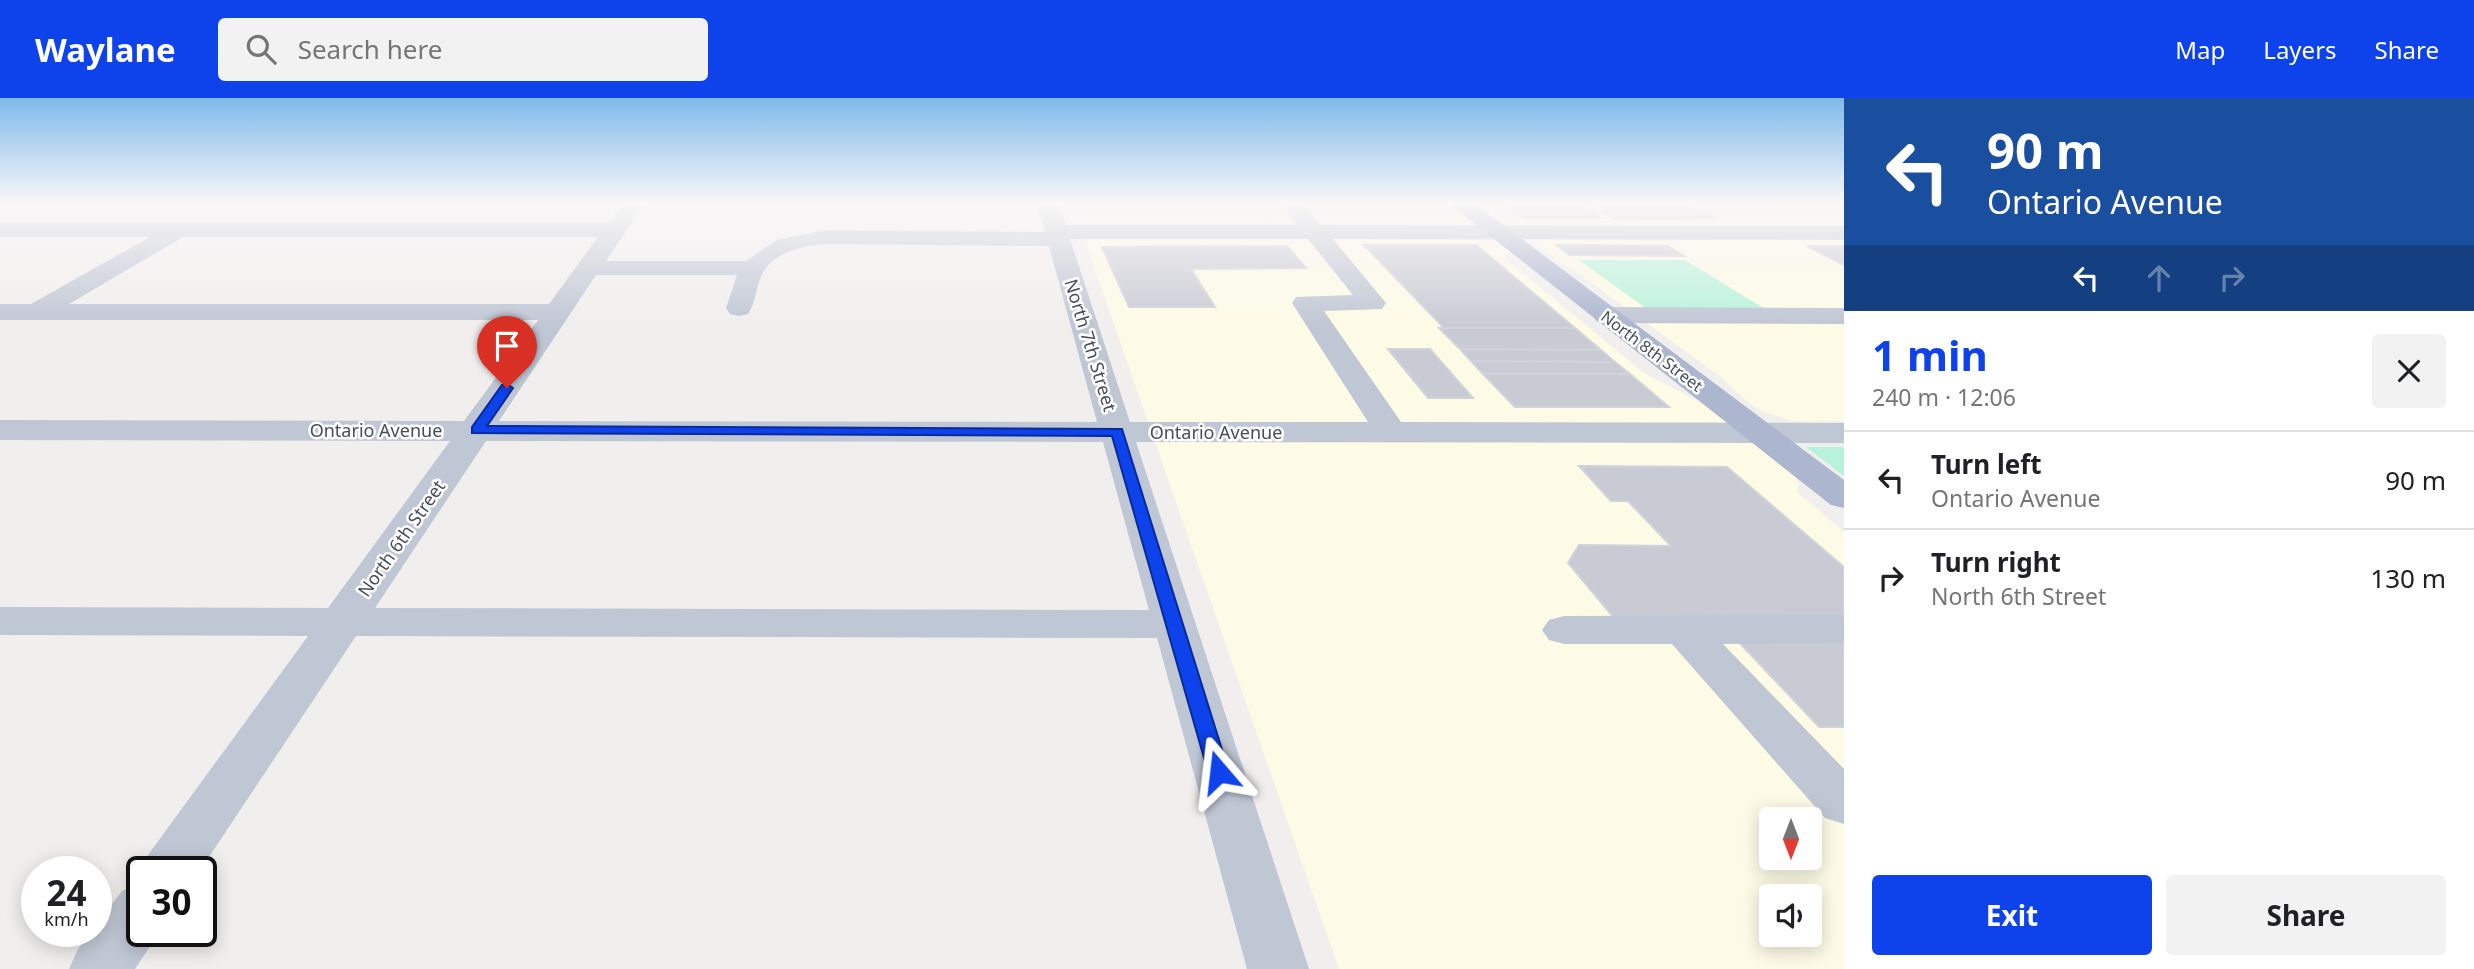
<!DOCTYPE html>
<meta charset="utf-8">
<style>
:root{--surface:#fff;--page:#f2f2f2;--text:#202124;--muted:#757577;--line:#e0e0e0;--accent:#0e42eb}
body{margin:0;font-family:"Noto Sans",sans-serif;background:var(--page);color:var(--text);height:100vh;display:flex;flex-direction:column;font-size:26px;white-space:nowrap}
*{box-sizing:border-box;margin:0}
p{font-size:23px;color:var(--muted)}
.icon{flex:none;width:38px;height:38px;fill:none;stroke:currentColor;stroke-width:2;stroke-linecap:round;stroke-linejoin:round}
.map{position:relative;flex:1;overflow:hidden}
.panel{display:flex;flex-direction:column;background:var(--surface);width:630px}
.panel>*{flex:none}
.guide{background:#1a4fa0;color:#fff;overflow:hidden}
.needle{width:46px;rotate:180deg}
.tools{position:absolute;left:1759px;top:709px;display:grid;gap:14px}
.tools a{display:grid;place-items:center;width:63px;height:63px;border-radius:7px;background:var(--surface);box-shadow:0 4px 18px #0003;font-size:35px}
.speed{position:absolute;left:21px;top:758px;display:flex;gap:14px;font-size:35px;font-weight:700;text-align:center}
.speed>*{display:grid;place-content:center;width:91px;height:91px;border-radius:50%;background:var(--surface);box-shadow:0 4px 18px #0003;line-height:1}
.speed small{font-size:18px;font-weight:400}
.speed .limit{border:4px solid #111;border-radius:10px;background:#fff;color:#111}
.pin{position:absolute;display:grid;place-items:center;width:60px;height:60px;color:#fff;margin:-72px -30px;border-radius:50% 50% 50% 0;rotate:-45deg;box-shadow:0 0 7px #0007}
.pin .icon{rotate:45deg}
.me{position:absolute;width:77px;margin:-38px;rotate:343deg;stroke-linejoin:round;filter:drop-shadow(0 0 5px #0008)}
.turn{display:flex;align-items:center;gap:24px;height:147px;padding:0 28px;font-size:32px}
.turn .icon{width:91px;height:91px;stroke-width:2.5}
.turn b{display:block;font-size:49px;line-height:60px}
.lanes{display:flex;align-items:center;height:66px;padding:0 28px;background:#0003;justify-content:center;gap:35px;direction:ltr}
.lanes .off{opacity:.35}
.round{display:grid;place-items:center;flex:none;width:74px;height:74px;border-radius:7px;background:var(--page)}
.headline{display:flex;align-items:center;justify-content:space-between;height:119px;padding:0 28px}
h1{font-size:42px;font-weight:700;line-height:52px;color:var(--accent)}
.action{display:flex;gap:14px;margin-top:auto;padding:14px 28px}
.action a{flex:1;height:80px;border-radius:7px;background:var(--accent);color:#fff;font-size:28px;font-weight:700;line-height:80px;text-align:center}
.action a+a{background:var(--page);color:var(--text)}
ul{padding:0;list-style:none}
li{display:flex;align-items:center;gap:21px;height:98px;padding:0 28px;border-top:2px solid var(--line)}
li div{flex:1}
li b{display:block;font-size:26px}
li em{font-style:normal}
header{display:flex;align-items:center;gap:42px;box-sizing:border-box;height:98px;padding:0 35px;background:var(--accent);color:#fff}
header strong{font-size:33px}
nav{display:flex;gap:38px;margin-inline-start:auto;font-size:24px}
.search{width:490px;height:63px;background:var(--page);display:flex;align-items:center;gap:18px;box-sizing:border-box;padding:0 24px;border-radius:7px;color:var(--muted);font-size:26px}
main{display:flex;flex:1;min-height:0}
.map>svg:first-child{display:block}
</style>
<header>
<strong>Waylane</strong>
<div class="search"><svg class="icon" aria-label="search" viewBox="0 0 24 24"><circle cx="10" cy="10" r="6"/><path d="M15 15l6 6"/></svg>Search here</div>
<nav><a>Map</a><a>Layers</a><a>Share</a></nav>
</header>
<main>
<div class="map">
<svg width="1844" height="871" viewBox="0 0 1844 871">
<rect width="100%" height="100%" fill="#f1eeee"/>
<path fill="#fdfbe6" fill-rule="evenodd" d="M 1072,106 L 1437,106 L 1459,114 L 1510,154 L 1506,159 L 1507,162 L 1644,275 L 1704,306 L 1795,378 L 1799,386 L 1797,394 L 1844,434 L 1844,871 L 1339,871 ZM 1771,721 L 1810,721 L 1810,760 L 1771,760 ZM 1771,798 L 1810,798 L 1810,836 L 1771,836 Z
M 1485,106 L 1844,106 L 1844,323 L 1793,323 L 1763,314 L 1749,305 L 1722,280 L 1584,179 L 1544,153 L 1497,118 Z"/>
<path fill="#b9f2da" d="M 1579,162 L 1685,162 L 1765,211 L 1647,211 Z
M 1806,349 L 1844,349 L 1844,378 Z"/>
<path fill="#c9cbd4" stroke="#d1d2da" stroke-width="2" d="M 1505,106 L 1580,106 L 1602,120 L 1524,120 Z
M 1592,106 L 1689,106 L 1716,120 L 1615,121 Z
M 1364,147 L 1476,147 L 1575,230 L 1444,230 Z
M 1556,147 L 1668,148 L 1684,158 L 1569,157 Z
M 1287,148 L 1306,170 L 1191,171 L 1215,209 L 1129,209 L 1102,149 Z
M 1807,148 L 1844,148 L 1844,167 Z
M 1439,230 L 1575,230 L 1601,252 L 1460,251 Z
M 1388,251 L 1430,251 L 1473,300 L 1428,300 Z
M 1460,251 L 1601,252 L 1615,264 L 1471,263 Z
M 1471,263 L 1615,264 L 1630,276 L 1483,276 Z
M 1483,276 L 1630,276 L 1669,309 L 1515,309 Z
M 1579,368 L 1727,369 L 1844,469 L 1844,521 L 1614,520 L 1568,465 L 1579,447 L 1671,448 L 1628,403 L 1611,403 Z
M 1732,537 L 1844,537 L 1844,629 L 1819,629 Z"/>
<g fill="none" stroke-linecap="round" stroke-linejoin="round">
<path fill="#c0c7d4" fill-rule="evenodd" d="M 622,106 L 644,106 L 606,163 L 746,163 L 777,142 L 825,132 L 1045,134 L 1037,106 L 1059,106 L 1066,127 L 1297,127 L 1280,106 L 1303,106 L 1321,127 L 1844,128 L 1844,142 L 1333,141 L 1386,205 L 1382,211 L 1324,213 L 1401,324 L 1844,325 L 1844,345 L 1136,344 L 1309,871 L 1247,871 L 1157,540 L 356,538 L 199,774 L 142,774 L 142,778 L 140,774 L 148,757 L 308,538 L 0,537 L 0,509 L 328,510 L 450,343 L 0,342 L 0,322 L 464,323 L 538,222 L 0,222 L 0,206 L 31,206 L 150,139 L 0,139 L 0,125 L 608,125 ZM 183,139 L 598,139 L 549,206 L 69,206 ZM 1070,141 L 1308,141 L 1353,197 L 1296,199 L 1292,205 L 1368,324 L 1130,324 ZM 825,146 L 1049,148 L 1097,324 L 499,323 L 596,177 L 737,177 L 726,210 L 730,216 L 739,218 L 748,216 C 757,203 756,185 764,173 C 776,153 805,148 825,146 ZM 486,343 L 1103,344 L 1149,512 L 375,510 Z
M 1606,209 L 1844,210 L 1844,226 L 1606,225 L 1596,223 L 1592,217 L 1596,211 Z
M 1844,517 L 1844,545 L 1723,546 L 1844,671 L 1844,726 L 1825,720 L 1672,546 L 1564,546 L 1549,542 L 1542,532 L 1549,522 L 1564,518 Z
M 142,785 L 142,833 L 160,833 L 135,871 L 69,871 L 78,851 L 92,833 L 96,833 L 96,827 L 122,793 Z"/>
<path fill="#acb6cf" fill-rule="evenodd" d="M 1450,106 L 1475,106 L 1844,382 L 1844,410 L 1831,407 Z"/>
</g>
<linearGradient id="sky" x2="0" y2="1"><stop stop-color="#7fbaec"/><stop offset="0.46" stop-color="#f9f7f7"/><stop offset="1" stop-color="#f9f7f7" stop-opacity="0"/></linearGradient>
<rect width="1844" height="228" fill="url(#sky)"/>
<path fill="#0e42eb" stroke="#092b99" stroke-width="2" d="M 507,286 L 513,290 L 487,328 L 1122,331 L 1229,674 L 1226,679 L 1219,682 L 1211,679 L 1208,674 L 1112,338 L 472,335 L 472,329 L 502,287 Z"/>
<g text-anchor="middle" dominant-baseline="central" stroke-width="5" stroke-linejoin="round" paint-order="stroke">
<g font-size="16" fill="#454d5d" stroke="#fff">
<text transform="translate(1652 253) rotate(37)">North 8th Street</text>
</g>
<g font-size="18" fill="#454d5d" stroke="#fff">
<text transform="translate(1091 247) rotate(73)">North 7th Street</text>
<text x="376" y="332">Ontario Avenue</text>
<text x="1216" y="334">Ontario Avenue</text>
<text transform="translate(401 440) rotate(-55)">North 6th Street</text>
</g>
</g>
</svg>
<div class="tools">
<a><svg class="needle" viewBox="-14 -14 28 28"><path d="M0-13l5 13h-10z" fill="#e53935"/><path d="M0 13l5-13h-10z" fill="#757577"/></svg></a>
<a><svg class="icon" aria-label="sound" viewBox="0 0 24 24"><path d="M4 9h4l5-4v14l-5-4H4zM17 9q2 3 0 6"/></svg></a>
</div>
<div class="speed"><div>24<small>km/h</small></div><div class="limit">30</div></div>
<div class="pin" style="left:507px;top:290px;background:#d93025"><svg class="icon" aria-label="arrive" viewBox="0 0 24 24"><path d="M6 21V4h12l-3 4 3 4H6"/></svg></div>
<svg class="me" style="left:1219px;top:674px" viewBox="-20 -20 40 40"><path d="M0-17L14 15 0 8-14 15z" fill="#0e42eb" stroke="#fff" stroke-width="4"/></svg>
</div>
<section class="panel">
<div class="guide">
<div class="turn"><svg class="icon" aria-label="left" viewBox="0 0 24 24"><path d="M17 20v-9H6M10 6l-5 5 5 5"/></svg><div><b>90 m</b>Ontario Avenue</div></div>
<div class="lanes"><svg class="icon" aria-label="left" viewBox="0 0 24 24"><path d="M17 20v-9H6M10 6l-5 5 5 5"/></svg><svg class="icon off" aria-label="ahead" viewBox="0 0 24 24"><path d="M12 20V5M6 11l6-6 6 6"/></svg><svg class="icon off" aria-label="right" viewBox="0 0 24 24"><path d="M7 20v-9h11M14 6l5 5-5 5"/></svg></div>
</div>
<div class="headline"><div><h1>1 min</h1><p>240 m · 12:06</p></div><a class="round"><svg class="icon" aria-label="close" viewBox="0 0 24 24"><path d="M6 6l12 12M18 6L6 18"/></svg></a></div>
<ul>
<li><svg class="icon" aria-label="left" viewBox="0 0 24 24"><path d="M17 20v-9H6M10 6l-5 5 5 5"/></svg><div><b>Turn left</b><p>Ontario Avenue</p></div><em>90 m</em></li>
<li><svg class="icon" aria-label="right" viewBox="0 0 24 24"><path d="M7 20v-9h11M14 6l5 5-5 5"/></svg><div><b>Turn right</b><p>North 6th Street</p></div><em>130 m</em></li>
</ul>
<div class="action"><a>Exit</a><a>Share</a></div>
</section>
</main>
